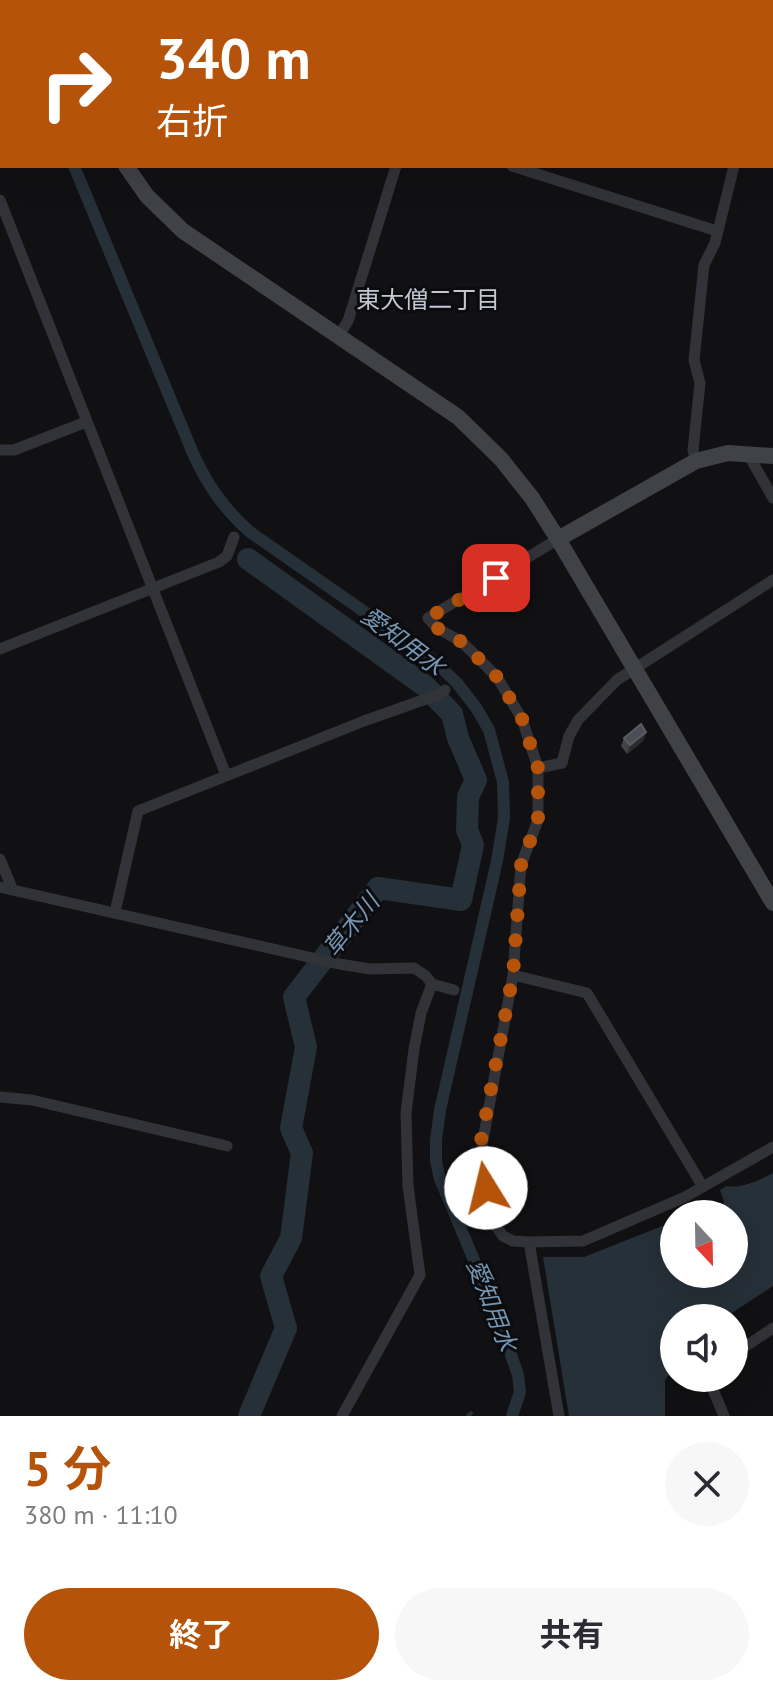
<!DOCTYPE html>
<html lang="ja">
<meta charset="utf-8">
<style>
:root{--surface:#fff;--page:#f7f7f7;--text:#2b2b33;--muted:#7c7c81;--accent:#b45309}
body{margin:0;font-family:"PT Sans","Noto Sans JP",sans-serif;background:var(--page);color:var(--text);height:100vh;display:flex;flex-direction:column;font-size:30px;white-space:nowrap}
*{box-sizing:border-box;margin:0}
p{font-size:26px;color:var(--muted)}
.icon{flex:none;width:44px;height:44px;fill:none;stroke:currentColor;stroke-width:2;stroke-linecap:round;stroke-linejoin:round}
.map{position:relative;height:1416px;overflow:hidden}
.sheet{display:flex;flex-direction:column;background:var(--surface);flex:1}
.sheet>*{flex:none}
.top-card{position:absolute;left:0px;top:0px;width:774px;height:168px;box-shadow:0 8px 32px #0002;background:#b45309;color:#fff;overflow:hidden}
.needle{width:52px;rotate:158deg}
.fabs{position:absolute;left:660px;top:1200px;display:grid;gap:16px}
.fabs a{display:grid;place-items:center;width:88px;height:88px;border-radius:50%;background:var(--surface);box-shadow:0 8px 32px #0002;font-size:40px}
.pin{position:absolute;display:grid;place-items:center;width:68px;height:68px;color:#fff;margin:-34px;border-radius:16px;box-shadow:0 4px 12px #0006}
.me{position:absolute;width:88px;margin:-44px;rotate:351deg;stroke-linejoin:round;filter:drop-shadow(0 0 6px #0008)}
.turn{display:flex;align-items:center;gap:28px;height:168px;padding:0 24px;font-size:36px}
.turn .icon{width:104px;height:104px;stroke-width:2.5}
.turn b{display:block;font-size:56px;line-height:68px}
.round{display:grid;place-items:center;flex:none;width:84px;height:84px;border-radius:42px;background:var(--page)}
.head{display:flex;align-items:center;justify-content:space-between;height:136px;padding:0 24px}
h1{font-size:48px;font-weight:700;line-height:60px;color:var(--accent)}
.cta{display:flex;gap:16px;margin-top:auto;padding:16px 24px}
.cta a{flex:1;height:92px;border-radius:48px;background:var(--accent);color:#fff;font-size:32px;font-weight:700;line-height:92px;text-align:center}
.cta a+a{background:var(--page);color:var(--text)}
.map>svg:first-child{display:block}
</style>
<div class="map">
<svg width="773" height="1416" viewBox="0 0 773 1416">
<rect width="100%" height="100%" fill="#111113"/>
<path fill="#263038" d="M 773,1173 L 773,1286 L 724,1318 L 674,1318 L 674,1368 L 665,1380 L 665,1416 L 569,1416 L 543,1257 L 584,1257 L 665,1225 L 674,1226 L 674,1274 L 734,1274 L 734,1214 L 711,1214 L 722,1208 L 724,1201 L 720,1190 L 726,1186 C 742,1189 759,1180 773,1173 Z"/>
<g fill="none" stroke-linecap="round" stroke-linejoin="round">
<path stroke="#263038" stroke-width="4" d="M 468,1416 L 471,1413"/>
<path stroke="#263038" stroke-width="12" d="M 74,166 L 192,451 C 206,483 223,508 250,532 L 432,659 L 457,683 L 477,709 L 489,730 L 503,782 L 504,818 L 497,861 L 440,1110 L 436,1140 L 436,1161 L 440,1179 L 499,1320 L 518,1375 L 520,1392 L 512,1416"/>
<path stroke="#263038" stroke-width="22" d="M 248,559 L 425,686 L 452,714 L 458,738 L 476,780 L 468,797 L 467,830 L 473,845 L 461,900 L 378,888 L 294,997 L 306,1047 L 291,1128 L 302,1153 L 291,1238 L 271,1276 L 286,1328 L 249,1416"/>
<path stroke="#323338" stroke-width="11" d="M 726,0 L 726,2
M 447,2 L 447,0
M 0,52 L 2,57
M 0,135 L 2,134
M 512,166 L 717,231
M 0,200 L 226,775
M 339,335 L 348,321 L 396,166
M 0,450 L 14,450 L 86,422
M 748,454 L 773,498
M 696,461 L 693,450 L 700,383 L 694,360 L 704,265 L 715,243 L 734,166
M 558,539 L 428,618 L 437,628 L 462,642 L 497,677 L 522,719 L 538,768 L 538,820 L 521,865 L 513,975 L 479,1162 L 496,1226 L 503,1236 L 513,1241 L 529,1242 L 559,1416
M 0,649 L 219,562 L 227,556 L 234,537
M 538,768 L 562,763 L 569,736 L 578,720 L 617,680 L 773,580
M 0,859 L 12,888
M 0,887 L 339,964 L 370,969 L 414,968 L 426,976 L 432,984 L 421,1013 L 414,1049 L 406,1113 L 408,1186 L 420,1275 L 342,1416
M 115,912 L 138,811 L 364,721 L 440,694 L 445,690
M 513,975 L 587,993 L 703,1187
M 432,984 L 454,990
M 0,1097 L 32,1100 L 227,1146
M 529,1242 L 583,1241 L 685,1197 L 773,1147
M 734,1354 L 773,1328
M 708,1378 L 724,1416"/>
<path stroke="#404248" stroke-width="16" d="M 66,0 L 66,2
M 126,166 L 147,196 L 183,231 L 458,417 L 501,459 L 532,498 L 558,539 L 773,903
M 558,539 L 696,461 L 728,453 L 773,456"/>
</g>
<path fill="#414349" d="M 646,732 L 643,741 L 627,754 L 621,746 L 624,738 Z"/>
<path fill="#2a2b2f" d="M 646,732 L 643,741 L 627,754 L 630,745 Z"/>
<path fill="#4c4e55" stroke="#595c64" stroke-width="2" d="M 641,724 L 646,732 L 630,745 L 624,738 Z"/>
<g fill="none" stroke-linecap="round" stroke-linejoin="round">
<path stroke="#b45309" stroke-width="14" stroke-dasharray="0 25.2" d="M 486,1188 L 479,1162 L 479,1151 L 513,975 L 521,865 L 538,820 L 538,768 L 522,719 L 497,677 L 462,642 L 437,628 L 428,618 L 496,578"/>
</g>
<g text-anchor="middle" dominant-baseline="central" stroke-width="6" stroke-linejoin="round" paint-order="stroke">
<g font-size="24" fill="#c2c6d1" stroke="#0c0c0e">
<text x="428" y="299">東大僧二丁目</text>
</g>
<g font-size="24" font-style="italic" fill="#7496b4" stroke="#0c0c0e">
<text transform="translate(403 641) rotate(37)">愛知用水</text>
<text transform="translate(351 925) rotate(-51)">草木川</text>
<text transform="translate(492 1305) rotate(69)">愛知用水</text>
</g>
</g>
</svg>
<div class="fabs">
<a><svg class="needle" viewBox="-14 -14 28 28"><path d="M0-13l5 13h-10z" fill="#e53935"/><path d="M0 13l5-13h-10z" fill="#7c7c81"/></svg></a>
<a><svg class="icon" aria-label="sound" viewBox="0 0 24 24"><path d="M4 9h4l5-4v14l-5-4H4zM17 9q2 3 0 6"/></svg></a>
</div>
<div class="pin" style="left:496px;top:578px;background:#d93025"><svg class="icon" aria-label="arrive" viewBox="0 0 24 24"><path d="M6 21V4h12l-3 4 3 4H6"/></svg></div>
<svg class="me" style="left:486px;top:1188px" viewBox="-20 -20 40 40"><circle r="19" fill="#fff"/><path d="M0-13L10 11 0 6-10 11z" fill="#b45309"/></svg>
<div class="top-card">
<div class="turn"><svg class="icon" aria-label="right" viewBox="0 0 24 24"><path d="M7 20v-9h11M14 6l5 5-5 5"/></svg><div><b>340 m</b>右折</div></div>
</div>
</div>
<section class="sheet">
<div class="head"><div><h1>5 分</h1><p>380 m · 11:10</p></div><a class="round"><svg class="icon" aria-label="close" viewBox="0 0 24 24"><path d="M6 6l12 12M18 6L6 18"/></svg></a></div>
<div class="cta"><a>終了</a><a>共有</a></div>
</section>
